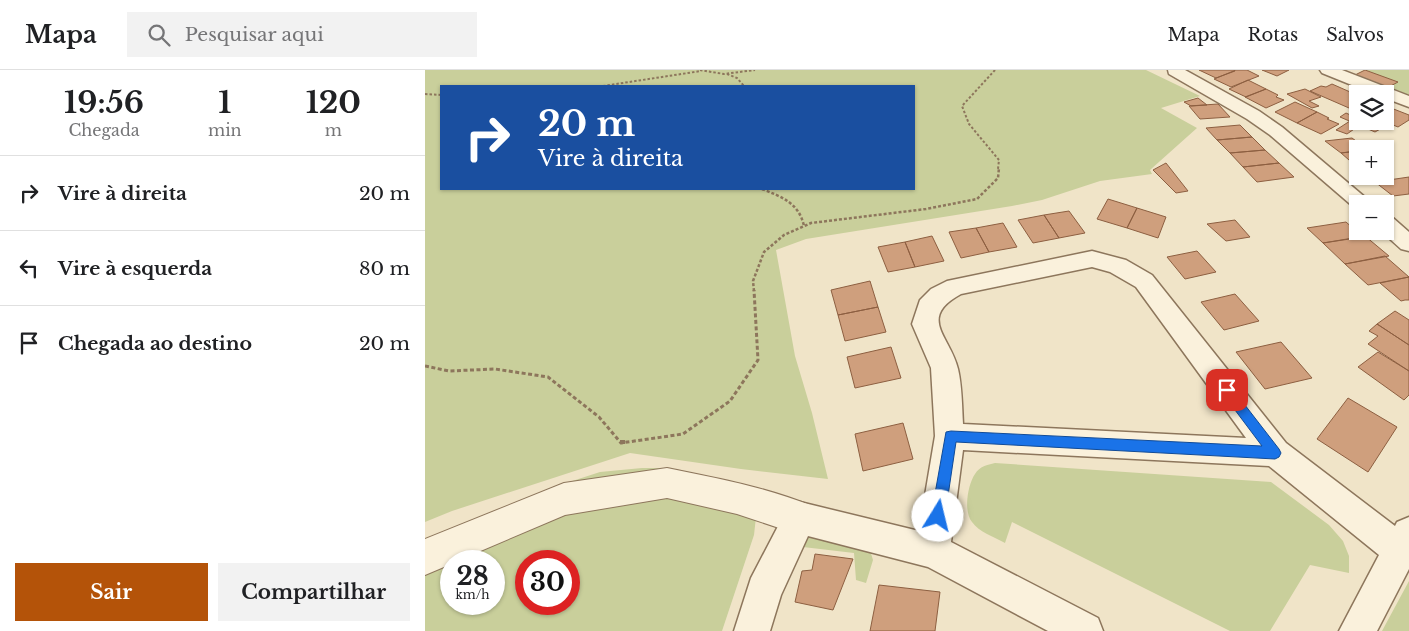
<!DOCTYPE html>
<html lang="pt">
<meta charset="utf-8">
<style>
:root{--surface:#fff;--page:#f2f2f2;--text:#202124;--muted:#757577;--line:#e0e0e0;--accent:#b45309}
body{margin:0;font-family:"Libre Baskerville",serif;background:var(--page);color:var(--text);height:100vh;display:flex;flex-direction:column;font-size:19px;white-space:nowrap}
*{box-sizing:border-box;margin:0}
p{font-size:16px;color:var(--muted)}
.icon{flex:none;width:28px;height:28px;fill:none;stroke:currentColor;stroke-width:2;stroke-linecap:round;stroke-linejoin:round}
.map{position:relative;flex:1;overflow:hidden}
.details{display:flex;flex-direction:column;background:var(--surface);width:425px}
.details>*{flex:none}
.top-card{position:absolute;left:15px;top:15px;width:475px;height:105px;border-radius:0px;box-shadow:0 1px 4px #0004;background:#1a4fa0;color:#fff;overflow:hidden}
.fabs{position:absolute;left:924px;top:15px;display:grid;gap:10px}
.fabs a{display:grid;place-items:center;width:45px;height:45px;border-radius:0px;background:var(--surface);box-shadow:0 1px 4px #0004;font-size:25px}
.speed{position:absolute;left:15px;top:480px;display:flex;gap:10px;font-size:25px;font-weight:700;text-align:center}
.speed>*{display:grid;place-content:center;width:65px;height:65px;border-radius:50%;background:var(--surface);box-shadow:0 1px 4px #0004;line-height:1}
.speed small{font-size:12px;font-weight:400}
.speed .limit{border:8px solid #d22;background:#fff;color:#111}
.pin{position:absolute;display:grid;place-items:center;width:42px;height:42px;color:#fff;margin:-21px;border-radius:10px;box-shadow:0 2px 8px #0006}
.me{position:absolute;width:55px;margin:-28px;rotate:9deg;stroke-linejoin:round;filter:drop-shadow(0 0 4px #0008)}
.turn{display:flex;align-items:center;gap:18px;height:105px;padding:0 15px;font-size:22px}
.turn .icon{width:65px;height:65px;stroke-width:2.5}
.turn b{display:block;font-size:35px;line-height:42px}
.eta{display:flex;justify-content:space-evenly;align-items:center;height:85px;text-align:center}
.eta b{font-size:30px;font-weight:800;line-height:35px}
.action{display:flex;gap:10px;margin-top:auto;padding:10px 15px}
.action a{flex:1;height:58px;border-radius:0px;background:var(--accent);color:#fff;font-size:20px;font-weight:800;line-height:58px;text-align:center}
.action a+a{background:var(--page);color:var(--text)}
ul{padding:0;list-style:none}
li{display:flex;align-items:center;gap:15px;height:75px;padding:0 15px;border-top:1px solid var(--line)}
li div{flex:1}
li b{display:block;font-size:19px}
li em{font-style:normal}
header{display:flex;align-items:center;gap:30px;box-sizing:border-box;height:70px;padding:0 25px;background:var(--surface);border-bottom:1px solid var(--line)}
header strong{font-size:24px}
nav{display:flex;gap:28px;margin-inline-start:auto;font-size:18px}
.search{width:350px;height:45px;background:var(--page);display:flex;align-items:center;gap:12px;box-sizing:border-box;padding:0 18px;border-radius:0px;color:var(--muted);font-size:19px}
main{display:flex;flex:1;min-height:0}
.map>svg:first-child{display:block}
</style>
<header>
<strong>Mapa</strong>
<div class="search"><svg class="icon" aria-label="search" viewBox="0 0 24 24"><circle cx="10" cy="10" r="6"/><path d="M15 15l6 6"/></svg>Pesquisar aqui</div>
<nav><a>Mapa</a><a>Rotas</a><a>Salvos</a></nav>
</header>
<main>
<section class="details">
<div class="eta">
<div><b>19:56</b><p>Chegada</p></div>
<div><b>1</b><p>min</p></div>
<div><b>120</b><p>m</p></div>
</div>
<ul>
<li><svg class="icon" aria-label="right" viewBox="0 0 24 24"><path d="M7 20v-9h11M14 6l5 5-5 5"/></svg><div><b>Vire à direita</b></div><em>20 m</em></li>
<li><svg class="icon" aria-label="left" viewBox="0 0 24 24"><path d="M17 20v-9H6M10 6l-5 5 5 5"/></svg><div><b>Vire à esquerda</b></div><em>80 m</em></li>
<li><svg class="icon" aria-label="arrive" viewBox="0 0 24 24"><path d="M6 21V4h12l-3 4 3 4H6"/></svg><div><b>Chegada ao destino</b></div><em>20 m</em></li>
</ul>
<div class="action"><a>Sair</a><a>Compartilhar</a></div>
</section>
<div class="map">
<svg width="984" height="561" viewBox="0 0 984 561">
<rect width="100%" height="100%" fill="#f0e4c8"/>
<path fill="#c9cf9b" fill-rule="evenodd" d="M 0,0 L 721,0 L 775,26 L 736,38 L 772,58 L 725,100 L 727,104 L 675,111 L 617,130 L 587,136 L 381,169 L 351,180 L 370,286 L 387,343 L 403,409 L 316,399 L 205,383 L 27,441 L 0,452 ZM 489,16 L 489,119 L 16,119 L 16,16 Z
M 940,0 L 984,0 L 984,28 L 960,19 L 972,12 Z
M 570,393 L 846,412 L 904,455 L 918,471 L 924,486 L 924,503 L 885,495 L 845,561 L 805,561 L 587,452 L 580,473 C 569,467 554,462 547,452 C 538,441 543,414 550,404 C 555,396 562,395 570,393 Z
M 217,398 L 246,398 L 281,408 L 331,447 L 329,465 L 297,561 L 0,561 L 0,469 L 135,415 L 175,402 ZM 26,491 L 69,491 L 69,534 L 26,534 ZM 101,491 L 144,491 L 144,534 L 101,534 Z
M 375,448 L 440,464 L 448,490 L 441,513 L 431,510 L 429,483 L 361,475 Z
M 984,511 L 984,561 L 957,561 Z"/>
<path fill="#cf9f7d" stroke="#8d5f41" d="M 774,0 L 809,0 L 810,1 L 791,8 Z
M 822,0 L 834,6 L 806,17 L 789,9 L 811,0 Z
M 837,0 L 864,0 L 852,6 Z
M 940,0 L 973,12 L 960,19 L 928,6 Z
M 823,10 L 841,19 L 821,27 L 804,19 Z
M 907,14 L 932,25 L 932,33 L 924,38 L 885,21 L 896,16 L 901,17 Z
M 841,19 L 853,25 L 851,27 L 859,30 L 841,38 L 820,27 Z
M 880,19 L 896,27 L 884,31 L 894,36 L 887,38 L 862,24 Z
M 773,28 L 782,35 L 766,36 L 759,32 Z
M 870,32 L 892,42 L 872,53 L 850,42 Z
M 793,34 L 805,47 L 775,49 L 764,36 Z
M 966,38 L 984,45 L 984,50 L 973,57 L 958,51 L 960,51 L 960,42 Z
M 892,42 L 904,48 L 902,49 L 914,54 L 896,64 L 872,53 Z
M 921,43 L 932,48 L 932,51 L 941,51 L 957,58 L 950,62 L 915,47 Z
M 925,51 L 935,55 L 922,64 L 911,60 Z
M 815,55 L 827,67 L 792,70 L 781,58 Z
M 827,67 L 840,80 L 805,83 L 792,70 Z
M 927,68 L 942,79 L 932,79 L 932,81 L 916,83 L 900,71 Z
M 840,80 L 854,93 L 818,97 L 805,83 Z
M 932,81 L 932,97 L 916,83 Z
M 741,93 L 763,121 L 751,123 L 728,100 Z
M 854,93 L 869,107 L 832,112 L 818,97 Z
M 984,107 L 984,124 L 968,126 L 950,112 Z
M 683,129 L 712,138 L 702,158 L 672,149 Z
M 712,138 L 741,147 L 733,168 L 702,158 Z
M 644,141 L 660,163 L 634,168 L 619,145 Z
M 619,145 L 634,168 L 608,173 L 593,150 Z
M 810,150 L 825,167 L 801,171 L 782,154 Z
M 921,152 L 938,167 L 898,173 L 882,158 Z
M 578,153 L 592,177 L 564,182 L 551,158 Z
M 551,158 L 564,182 L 536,188 L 524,162 Z
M 507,166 L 519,191 L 490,197 L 480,172 Z
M 940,166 L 964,186 L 920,194 L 898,173 Z
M 480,172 L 490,197 L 463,202 L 453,177 Z
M 772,181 L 791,202 L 760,209 L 742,187 Z
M 960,186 L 984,207 L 943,215 L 920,194 Z
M 984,207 L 984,230 L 980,230 L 976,231 L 955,213 Z
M 445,211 L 453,237 L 413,245 L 406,220 Z
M 810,224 L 834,251 L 799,260 L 776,232 Z
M 453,237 L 461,262 L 420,271 L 413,245 Z
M 970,241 L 984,250 L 984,275 L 952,254 Z
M 952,254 L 984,275 L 984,301 L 943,274 L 953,266 L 944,261 Z
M 856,272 L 887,308 L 840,319 L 811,282 Z
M 466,277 L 476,308 L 430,318 L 422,287 Z
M 953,282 L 984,301 L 984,325 L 979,330 L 933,297 Z
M 923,328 L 972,357 L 943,402 L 892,369 Z
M 478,353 L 488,389 L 438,401 L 430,364 Z
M 390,484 L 428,489 L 408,540 L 370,532 L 377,501 L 387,500 Z
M 454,515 L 515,522 L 510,561 L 445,561 Z"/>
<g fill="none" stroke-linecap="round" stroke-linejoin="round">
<defs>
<path id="minor" d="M 743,0 L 760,0 L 834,41 L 857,57 L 948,134 L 932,134 L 932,139 L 931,139 L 845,65 L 822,49 L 744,4 Z
M 895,0 L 917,0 L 984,26 L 984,37 L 960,28 L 960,24 L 949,24 L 897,3 Z
M 960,146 L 968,148 L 984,162 L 984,181 L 976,179 L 956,161 L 960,161 Z
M 667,181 L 701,190 L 727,205 L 861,373 L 970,456 L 972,452 L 984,447 L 984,499 L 952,561 L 914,561 L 954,485 L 844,396 L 538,380 L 526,472 L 673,548 L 678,561 L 623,561 L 503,497 L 383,466 L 356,525 L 345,561 L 309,561 L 326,508 L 363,437 L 375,432 L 494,461 L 510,366 L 506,298 L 487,254 L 495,230 L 506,219 L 522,211 ZM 667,197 L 685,202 L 711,217 L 821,368 L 538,354 C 537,336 537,316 533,299 C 525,266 492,248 536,224 Z"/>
<path id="tertiary" d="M 242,398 C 291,408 341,417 387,436 L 392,448 L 387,460 L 375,465 L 312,444 L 242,428 L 140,445 L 32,491 L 26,491 L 26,494 L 0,505 L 0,469 L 139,413 Z"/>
</defs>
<use href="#minor" stroke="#8d765c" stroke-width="3"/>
<use href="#tertiary" stroke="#8d765c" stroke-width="2"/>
<path stroke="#8d765c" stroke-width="2" stroke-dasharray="2.5 2" stroke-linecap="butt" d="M 275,0 L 299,4 L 330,0
M 570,0 L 537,36 L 544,54 L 574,90 L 573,99
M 302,4 L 312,8 L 319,16
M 178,16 L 276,1
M 0,24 L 16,25"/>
<path stroke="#8d765c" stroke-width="2.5" stroke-dasharray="3 2" stroke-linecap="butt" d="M 337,119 C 357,127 374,133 379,156
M 329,221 L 328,211 L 339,182 L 359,165 L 386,153 L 501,139 L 552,129 L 573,108 L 574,98"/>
<path stroke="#8d765c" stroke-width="3" stroke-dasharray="4 2.5" stroke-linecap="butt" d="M 0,296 L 24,301 L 70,299 L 123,307 L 174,347 L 196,373 L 258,364 L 305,331 L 333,290 L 329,220"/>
<path stroke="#8d765c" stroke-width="4" stroke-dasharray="5 3" stroke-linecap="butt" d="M 195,372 L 203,372"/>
<use href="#minor" fill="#faf1dc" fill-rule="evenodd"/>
<use href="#tertiary" fill="#faf1dc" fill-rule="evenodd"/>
</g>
<path fill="#1a73e8" stroke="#114b97" d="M 802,315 L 806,317 L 854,379 L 856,383 L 854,387 L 850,389 L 531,372 L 520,446 L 518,451 L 513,453 L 508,451 L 506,446 L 521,362 L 526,361 L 837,376 L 798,324 L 796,320 L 798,317 Z"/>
</svg>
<div class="fabs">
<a><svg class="icon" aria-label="layers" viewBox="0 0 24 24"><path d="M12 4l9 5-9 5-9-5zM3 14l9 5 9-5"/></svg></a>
<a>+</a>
<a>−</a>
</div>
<div class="speed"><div>28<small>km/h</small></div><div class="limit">30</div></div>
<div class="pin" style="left:802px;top:320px;background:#d93025"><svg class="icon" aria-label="arrive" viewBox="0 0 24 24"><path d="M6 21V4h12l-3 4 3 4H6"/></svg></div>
<svg class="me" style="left:513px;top:446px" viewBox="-20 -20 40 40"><circle r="19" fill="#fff"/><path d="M0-13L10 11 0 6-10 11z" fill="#1a73e8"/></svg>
<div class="top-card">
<div class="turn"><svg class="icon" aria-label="right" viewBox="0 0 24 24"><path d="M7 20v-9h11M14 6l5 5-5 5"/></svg><div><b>20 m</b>Vire à direita</div></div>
</div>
</div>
</main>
